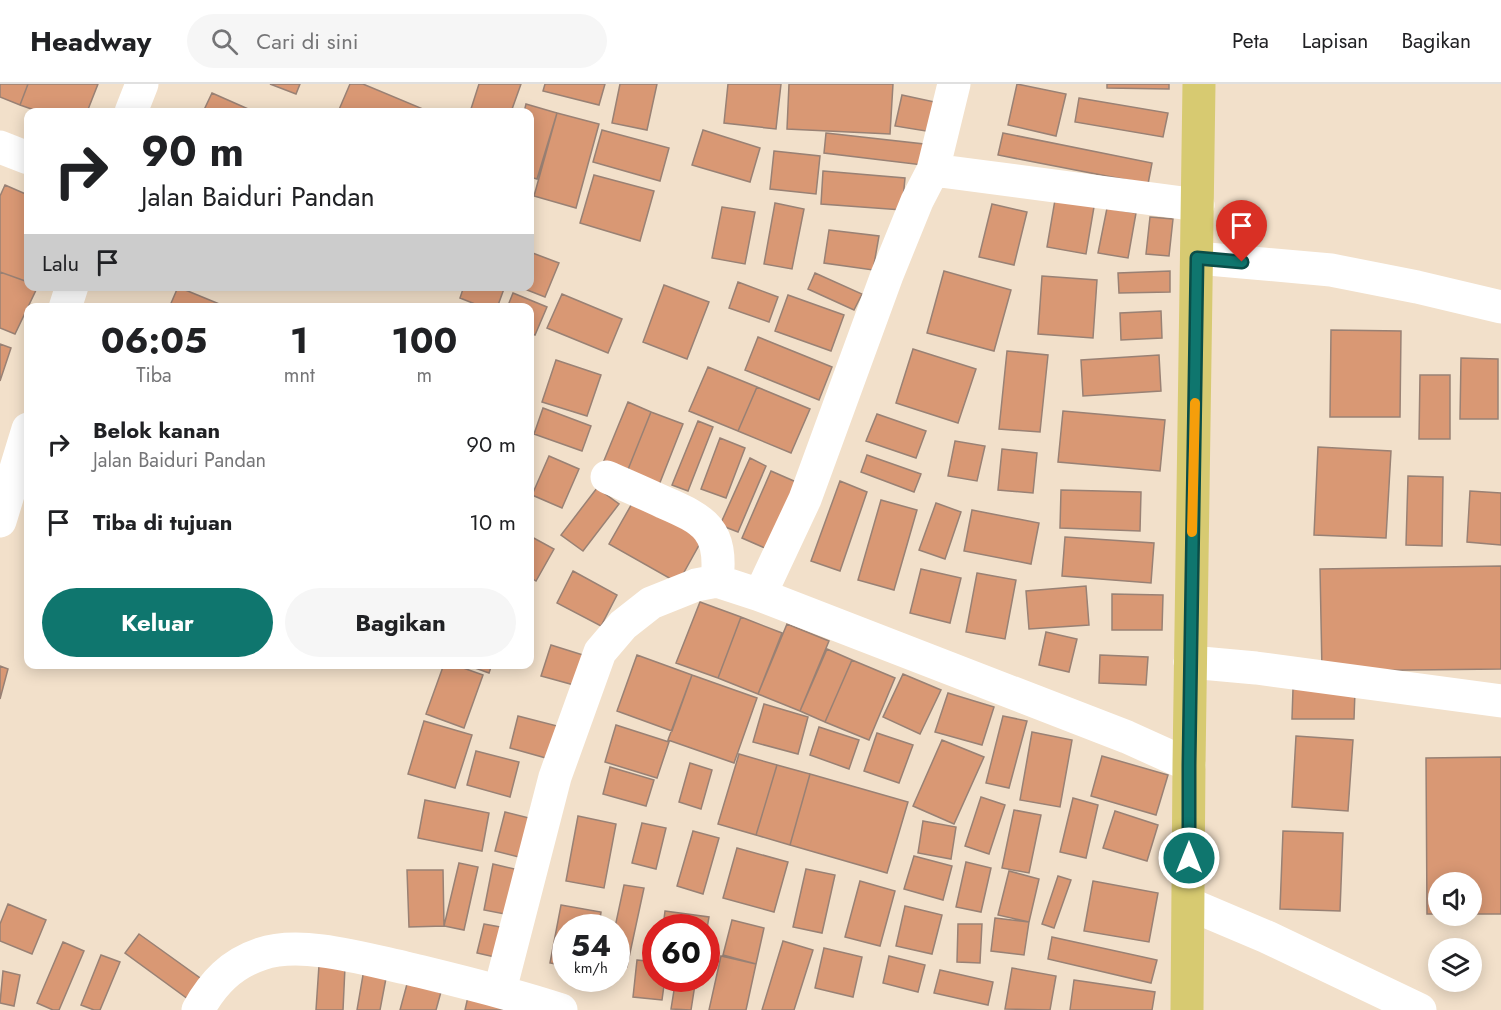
<!DOCTYPE html>
<html lang="id">
<style>
:root{--surface:#fff;--page:#f6f6f6;--text:#202124;--muted:#757577;--line:#e0e0e0;--accent:#0f766e}
body{margin:0;font-family:Jost,sans-serif;background:var(--page);color:var(--text);height:100vh;display:flex;flex-direction:column;font-size:22px;white-space:nowrap}
*{box-sizing:border-box;margin:0}
p{font-size:20px;color:var(--muted)}
.icon{flex:none;width:33px;height:33px;fill:none;stroke:currentColor;stroke-width:2;stroke-linecap:round;stroke-linejoin:round}
.map{position:relative;flex:1;overflow:hidden}
.sheet{position:absolute;left:24px;top:219px;width:510px;height:366px;display:flex;flex-direction:column;background:var(--surface);border-radius:12px;box-shadow:0 3px 15px #0003}
.sheet>*{flex:none}
.banner{position:absolute;left:24px;top:24px;width:510px;height:183px;border-radius:12px;box-shadow:0 3px 15px #0003;background:#fff;color:var(--text);overflow:hidden}
.tools{position:absolute;left:1428px;top:788px;display:grid;gap:12px}
.tools a{display:grid;place-items:center;width:54px;height:54px;border-radius:50%;background:var(--surface);box-shadow:0 3px 15px #0003;font-size:30px}
.speed{position:absolute;left:552px;top:830px;display:flex;gap:12px;font-size:30px;font-weight:700;text-align:center}
.speed>*{display:grid;place-content:center;width:78px;height:78px;border-radius:50%;background:var(--surface);box-shadow:0 3px 15px #0003;line-height:1}
.speed small{font-size:15px;font-weight:400}
.speed .limit{border:9px solid #d22;background:#fff;color:#111}
.pin{position:absolute;display:grid;place-items:center;width:51px;height:51px;color:#fff;margin:-62px -26px;border-radius:50% 50% 50% 0;rotate:-45deg;box-shadow:0 0 6px #0007}
.pin .icon{rotate:45deg}
.me{position:absolute;width:66px;margin:-33px;rotate:0deg;stroke-linejoin:round;filter:drop-shadow(0 0 4px #0008)}
.turn{display:flex;align-items:center;gap:21px;height:126px;padding:0 18px;font-size:27px}
.turn .icon{width:78px;height:78px;stroke-width:2.5}
.turn b{display:block;font-size:42px;line-height:51px}
.then{display:flex;align-items:center;height:57px;padding:0 18px;background:#0003;gap:12px;font-size:22px}
.eta{display:flex;justify-content:space-evenly;align-items:center;height:102px;text-align:center}
.eta b{font-size:36px;font-weight:700;line-height:42px}
.cta{display:flex;gap:12px;margin-top:auto;padding:12px 18px}
.cta a{flex:1;height:69px;border-radius:36px;background:var(--accent);color:#fff;font-size:24px;font-weight:700;line-height:69px;text-align:center}
.cta a+a{background:var(--page);color:var(--text)}
ul{padding:0;list-style:none}
li{display:flex;align-items:center;gap:18px;height:78px;padding:0 18px}
li div{flex:1}
li b{display:block;font-size:22px}
li em{font-style:normal}
header{display:flex;align-items:center;gap:36px;box-sizing:border-box;height:84px;padding:0 30px;background:var(--surface);border-bottom:2px solid var(--line)}
header strong{font-size:28px}
nav{display:flex;gap:33px;margin-inline-start:auto;font-size:21px}
.search{width:420px;height:54px;background:var(--page);display:flex;align-items:center;gap:15px;box-sizing:border-box;padding:0 21px;border-radius:33px;color:var(--muted);font-size:22px}
.map>svg:first-child{display:block}
</style>
<header>
<strong>Headway</strong>
<div class="search"><svg class="icon" aria-label="search" viewBox="0 0 24 24"><circle cx="10" cy="10" r="6"/><path d="M15 15l6 6"/></svg>Cari di sini</div>
<nav><a>Peta</a><a>Lapisan</a><a>Bagikan</a></nav>
</header>
<div class="map">
<svg width="1501" height="926" viewBox="0 0 1501 926">
<rect width="100%" height="100%" fill="#f2e0ca"/>
<path fill="#d99874" stroke="#998174" stroke-width="1.5" d="M 0,0 L 28,0 L 20,21 L 0,13 Z
M 28,0 L 98,0 L 87,28 L 40,28 L 20,21 Z
M 270,0 L 300,0 L 296,10 Z
M 350,0 L 363,0 L 423,25 L 421,28 L 338,28 Z
M 479,0 L 521,0 L 511,28 L 470,28 Z
M 545,0 L 605,0 L 599,21 L 543,7 Z
M 620,0 L 657,0 L 647,46 L 612,39 Z
M 728,0 L 781,0 L 776,45 L 724,39 Z
M 789,0 L 893,0 L 890,50 L 787,45 Z
M 1017,0 L 1066,10 L 1056,52 L 1008,41 Z
M 1107,0 L 1169,0 L 1169,5 L 1107,4 Z
M 212,9 L 255,28 L 203,28 Z
M 902,11 L 944,20 L 938,49 L 895,42 Z
M 1079,14 L 1168,29 L 1163,53 L 1075,38 Z
M 526,20 L 557,29 L 537,95 L 530,93 L 530,28 L 524,28 Z
M 557,29 L 599,40 L 576,124 L 534,112 Z
M 602,46 L 669,64 L 660,97 L 593,78 Z
M 703,46 L 760,64 L 750,98 L 692,81 Z
M 826,49 L 933,61 L 931,82 L 824,69 Z
M 1003,49 L 1152,79 L 1148,100 L 998,71 Z
M 774,67 L 820,72 L 816,110 L 770,105 Z
M 823,87 L 905,94 L 902,126 L 821,120 Z
M 594,91 L 654,107 L 640,157 L 580,139 Z
M 5,101 L 28,111 L 28,198 L 0,188 L 0,112 Z
M 1056,110 L 1095,117 L 1086,170 L 1047,163 Z
M 775,119 L 804,125 L 792,185 L 764,180 Z
M 992,120 L 1027,128 L 1014,181 L 979,173 Z
M 722,123 L 755,128 L 745,180 L 712,174 Z
M 1107,124 L 1136,129 L 1128,174 L 1098,169 Z
M 1150,133 L 1173,135 L 1169,172 L 1146,170 Z
M 829,146 L 879,152 L 873,186 L 824,179 Z
M 530,168 L 559,179 L 545,213 L 517,202 L 530,202 Z
M 944,187 L 1011,206 L 994,267 L 927,249 Z
M 1170,187 L 1170,208 L 1119,209 L 1118,189 Z
M 0,188 L 28,198 L 28,202 L 38,202 L 15,250 L 0,244 Z
M 815,189 L 862,210 L 854,226 L 808,205 Z
M 1042,192 L 1097,196 L 1093,254 L 1038,250 Z
M 738,198 L 778,213 L 769,238 L 729,224 Z
M 664,201 L 709,218 L 687,275 L 643,258 Z
M 464,202 L 505,202 L 497,224 L 485,224 L 460,214 Z
M 178,203 L 229,224 L 169,224 Z
M 513,209 L 547,223 L 535,251 L 530,249 L 530,224 L 507,224 Z
M 562,210 L 622,235 L 608,269 L 547,244 Z
M 788,211 L 844,231 L 831,267 L 775,247 Z
M 1161,227 L 1162,254 L 1121,256 L 1120,229 Z
M 1331,246 L 1401,247 L 1400,333 L 1330,333 Z
M 758,253 L 832,283 L 819,316 L 745,286 Z
M 0,260 L 11,264 L 0,297 Z
M 913,265 L 976,285 L 958,339 L 896,319 Z
M 1007,267 L 1048,271 L 1040,348 L 999,345 Z
M 1159,271 L 1161,307 L 1083,312 L 1081,276 Z
M 1461,274 L 1498,275 L 1498,335 L 1460,335 Z
M 556,276 L 601,291 L 587,332 L 542,318 Z
M 708,283 L 757,303 L 738,347 L 689,327 Z
M 1420,291 L 1450,291 L 1450,355 L 1419,355 Z
M 757,303 L 810,325 L 791,369 L 738,347 Z
M 628,318 L 651,328 L 627,388 L 603,379 Z
M 543,324 L 591,342 L 582,367 L 534,350 Z
M 1063,327 L 1165,336 L 1160,387 L 1058,378 Z
M 651,328 L 683,340 L 659,401 L 627,388 Z
M 877,330 L 926,347 L 916,374 L 866,357 Z
M 698,337 L 713,343 L 688,407 L 672,401 Z
M 720,354 L 745,364 L 726,414 L 701,405 Z
M 955,357 L 985,362 L 977,397 L 948,392 Z
M 1318,363 L 1391,367 L 1386,454 L 1314,451 Z
M 1002,365 L 1037,369 L 1033,409 L 998,406 Z
M 867,371 L 921,390 L 914,408 L 861,388 Z
M 549,372 L 579,385 L 562,424 L 532,411 Z
M 750,374 L 766,382 L 738,448 L 720,441 Z
M 771,387 L 803,401 L 774,468 L 742,454 Z
M 1408,392 L 1443,393 L 1442,462 L 1406,461 Z
M 840,397 L 867,408 L 840,487 L 811,477 Z
M 597,404 L 619,420 L 583,467 L 561,451 Z
M 1061,406 L 1141,408 L 1140,447 L 1060,444 Z
M 1470,407 L 1501,409 L 1501,461 L 1467,458 Z
M 634,416 L 703,454 L 678,499 L 609,460 Z
M 881,416 L 917,426 L 894,506 L 858,496 Z
M 936,419 L 961,428 L 945,475 L 919,466 Z
M 972,426 L 1039,439 L 1031,480 L 964,467 Z
M 530,452 L 554,465 L 536,497 L 530,493 Z
M 1065,453 L 1154,459 L 1151,499 L 1062,492 Z
M 1501,482 L 1501,585 L 1322,587 L 1320,485 Z
M 921,485 L 961,494 L 950,539 L 910,529 Z
M 573,487 L 617,511 L 601,542 L 557,519 Z
M 977,489 L 1016,496 L 1005,555 L 966,548 Z
M 1086,502 L 1089,541 L 1029,545 L 1026,507 Z
M 1112,510 L 1163,511 L 1162,546 L 1112,546 Z
M 700,518 L 741,533 L 718,594 L 676,579 Z
M 741,533 L 782,549 L 758,610 L 718,594 Z
M 787,540 L 829,557 L 800,627 L 758,610 Z
M 1046,548 L 1077,555 L 1069,588 L 1039,581 Z
M 551,561 L 583,571 L 574,601 L 541,592 Z
M 827,565 L 852,576 L 825,638 L 800,627 Z
M 637,571 L 692,591 L 672,647 L 617,627 Z
M 1100,571 L 1148,573 L 1146,601 L 1099,599 Z
M 852,576 L 895,594 L 869,656 L 825,638 Z
M 444,580 L 452,580 L 483,591 L 464,644 L 426,630 Z
M 464,580 L 492,580 L 489,589 Z
M 0,582 L 8,585 L 0,615 Z
M 903,590 L 941,606 L 920,650 L 883,633 Z
M 692,591 L 757,614 L 734,679 L 668,656 Z
M 1293,605 L 1355,607 L 1354,635 L 1292,635 Z
M 948,609 L 994,623 L 982,661 L 935,648 Z
M 764,620 L 808,633 L 798,670 L 753,658 Z
M 518,632 L 561,643 L 553,676 L 510,664 Z
M 1003,632 L 1027,637 L 1009,704 L 986,699 Z
M 424,637 L 472,651 L 455,704 L 408,690 Z
M 616,641 L 669,658 L 657,694 L 605,678 Z
M 819,643 L 859,656 L 849,685 L 810,671 Z
M 1032,648 L 1072,656 L 1060,723 L 1020,716 Z
M 877,649 L 913,661 L 899,699 L 864,687 Z
M 1296,652 L 1353,656 L 1348,727 L 1292,723 Z
M 942,656 L 984,673 L 954,740 L 913,722 Z
M 476,667 L 519,678 L 510,713 L 467,701 Z
M 739,670 L 777,681 L 756,751 L 718,740 Z
M 1102,672 L 1168,691 L 1156,731 L 1091,712 Z
M 1501,673 L 1501,830 L 1472,830 L 1472,798 L 1438,798 L 1438,830 L 1427,830 L 1426,674 Z
M 690,679 L 712,686 L 701,725 L 679,718 Z
M 777,681 L 810,690 L 790,761 L 756,751 Z
M 610,683 L 654,696 L 646,722 L 603,710 Z
M 810,690 L 908,718 L 887,789 L 790,761 Z
M 981,713 L 1005,721 L 989,770 L 965,762 Z
M 1073,714 L 1098,721 L 1086,774 L 1060,768 Z
M 425,716 L 489,729 L 482,767 L 418,754 Z
M 1014,726 L 1041,731 L 1029,789 L 1002,784 Z
M 1115,727 L 1158,741 L 1147,777 L 1103,764 Z
M 505,728 L 537,736 L 527,775 L 495,767 Z
M 578,732 L 616,740 L 604,804 L 566,797 Z
M 923,737 L 956,743 L 951,775 L 918,769 Z
M 642,739 L 666,744 L 656,785 L 632,779 Z
M 693,747 L 719,754 L 703,810 L 677,802 Z
M 1283,747 L 1343,749 L 1340,827 L 1280,825 Z
M 737,764 L 788,778 L 774,828 L 723,814 Z
M 914,772 L 952,782 L 943,816 L 904,805 Z
M 966,778 L 991,784 L 981,828 L 956,823 Z
M 459,779 L 478,783 L 464,846 L 444,842 Z
M 493,780 L 519,786 L 510,831 L 484,826 Z
M 806,785 L 835,791 L 822,849 L 793,843 Z
M 407,786 L 443,786 L 444,842 L 409,843 Z
M 1009,787 L 1039,795 L 1029,838 L 998,831 Z
M 1058,792 L 1071,796 L 1054,844 L 1042,840 Z
M 860,797 L 895,807 L 880,862 L 845,853 Z
M 1093,797 L 1158,809 L 1149,858 L 1084,847 Z
M 624,801 L 644,804 L 627,883 L 616,881 L 615,843 Z
M 8,820 L 46,836 L 32,870 L 0,857 L 0,840 Z
M 561,821 L 601,828 L 599,843 L 566,843 L 566,882 L 550,879 Z
M 905,822 L 942,831 L 932,870 L 896,862 Z
M 665,827 L 709,833 L 706,850 L 706,843 L 663,843 Z
M 995,834 L 1029,838 L 1024,871 L 991,867 Z
M 732,836 L 764,844 L 756,880 L 723,871 Z
M 484,840 L 511,845 L 504,875 L 477,869 Z
M 958,840 L 982,840 L 980,879 L 957,878 Z
M 139,850 L 207,899 L 192,918 L 125,869 Z
M 1052,853 L 1157,876 L 1151,899 L 1048,875 Z
M 783,857 L 813,866 L 794,926 L 762,926 Z
M 63,858 L 84,867 L 59,926 L 53,926 L 37,919 Z
M 824,864 L 862,873 L 853,913 L 815,904 Z
M 101,871 L 120,878 L 100,926 L 94,926 L 81,921 Z
M 721,872 L 756,880 L 746,926 L 709,926 Z
M 889,872 L 925,881 L 918,908 L 883,899 Z
M 637,876 L 656,878 L 656,894 L 665,894 L 662,916 L 633,913 Z
M 319,881 L 345,883 L 343,926 L 316,926 Z
M 1012,884 L 1056,892 L 1050,926 L 1005,925 Z
M 364,885 L 387,889 L 380,926 L 357,926 Z
M 940,886 L 993,898 L 988,921 L 934,909 Z
M 3,887 L 20,891 L 14,922 L 0,919 Z
M 410,889 L 444,897 L 436,926 L 400,926 Z
M 676,894 L 696,894 L 691,926 L 671,925 Z
M 1074,896 L 1155,908 L 1152,926 L 1070,926 Z
M 470,904 L 506,913 L 503,926 L 465,926 Z"/>
<g fill="none" stroke-linecap="round" stroke-linejoin="round">
<path stroke="#fff" stroke-width="33" d="M 131,28 L 142,0
M 0,63 L 28,74
M 933,86 L 1198,121
M 1197,174 L 1331,186 L 1417,203 L 1501,223
M 65,224 L 72,202
M 607,393 C 625,401 644,409 663,418 C 705,436 723,446 717,497
M 0,437 L 28,345
M 760,511 L 805,415 L 887,191 L 917,117 L 933,86 L 954,0
M 1190,578 L 1256,584 L 1501,617
M 1189,820 L 1267,853 L 1420,926
M 500,906 L 555,693 L 600,568 L 623,541 L 651,519 L 696,501 L 717,497 L 760,511 L 1127,653 L 1189,681
M 198,926 C 213,899 231,880 261,870 C 301,856 365,875 406,884 C 459,897 510,909 561,926"/>
<path stroke="#d7ca71" stroke-width="33" d="M 1187,926 L 1189,681 L 1199,0"/>
</g>
<g fill="none" stroke-linecap="round" stroke-linejoin="round">
<defs>
<path id="route" d="M 1189,774 L 1189,681 L 1197,174 L 1242,178"/>
</defs>
<use href="#route" stroke="#0a4d48" stroke-width="15"/>
<use href="#route" stroke="#0f766e" stroke-width="10"/>
<path stroke="#f59e0b" stroke-width="10" d="M 1192,448 L 1195,319"/>
</g>
</svg>
<div class="tools">
<a><svg class="icon" aria-label="sound" viewBox="0 0 24 24"><path d="M4 9h4l5-4v14l-5-4H4zM17 9q2 3 0 6"/></svg></a>
<a><svg class="icon" aria-label="layers" viewBox="0 0 24 24"><path d="M12 4l9 5-9 5-9-5zM3 14l9 5 9-5"/></svg></a>
</div>
<div class="speed"><div>54<small>km/h</small></div><div class="limit">60</div></div>
<div class="pin" style="left:1242px;top:178px;background:#d93025"><svg class="icon" aria-label="arrive" viewBox="0 0 24 24"><path d="M6 21V4h12l-3 4 3 4H6"/></svg></div>
<svg class="me" style="left:1189px;top:774px" viewBox="-20 -20 40 40"><circle r="17" fill="#0f766e" stroke="#fff" stroke-width="3"/><path d="M0-11L8 9 0 5-8 9z" fill="#fff"/></svg>
<div class="banner">
<div class="turn"><svg class="icon" aria-label="right" viewBox="0 0 24 24"><path d="M7 20v-9h11M14 6l5 5-5 5"/></svg><div><b>90 m</b>Jalan Baiduri Pandan</div></div>
<div class="then">Lalu<svg class="icon" aria-label="arrive" viewBox="0 0 24 24"><path d="M6 21V4h12l-3 4 3 4H6"/></svg></div>
</div>
<section class="sheet">
<div class="eta">
<div><b>06:05</b><p>Tiba</p></div>
<div><b>1</b><p>mnt</p></div>
<div><b>100</b><p>m</p></div>
</div>
<ul>
<li><svg class="icon" aria-label="right" viewBox="0 0 24 24"><path d="M7 20v-9h11M14 6l5 5-5 5"/></svg><div><b>Belok kanan</b><p>Jalan Baiduri Pandan</p></div><em>90 m</em></li>
<li><svg class="icon" aria-label="arrive" viewBox="0 0 24 24"><path d="M6 21V4h12l-3 4 3 4H6"/></svg><div><b>Tiba di tujuan</b></div><em>10 m</em></li>
</ul>
<div class="cta"><a>Keluar</a><a>Bagikan</a></div>
</section>
</div>
